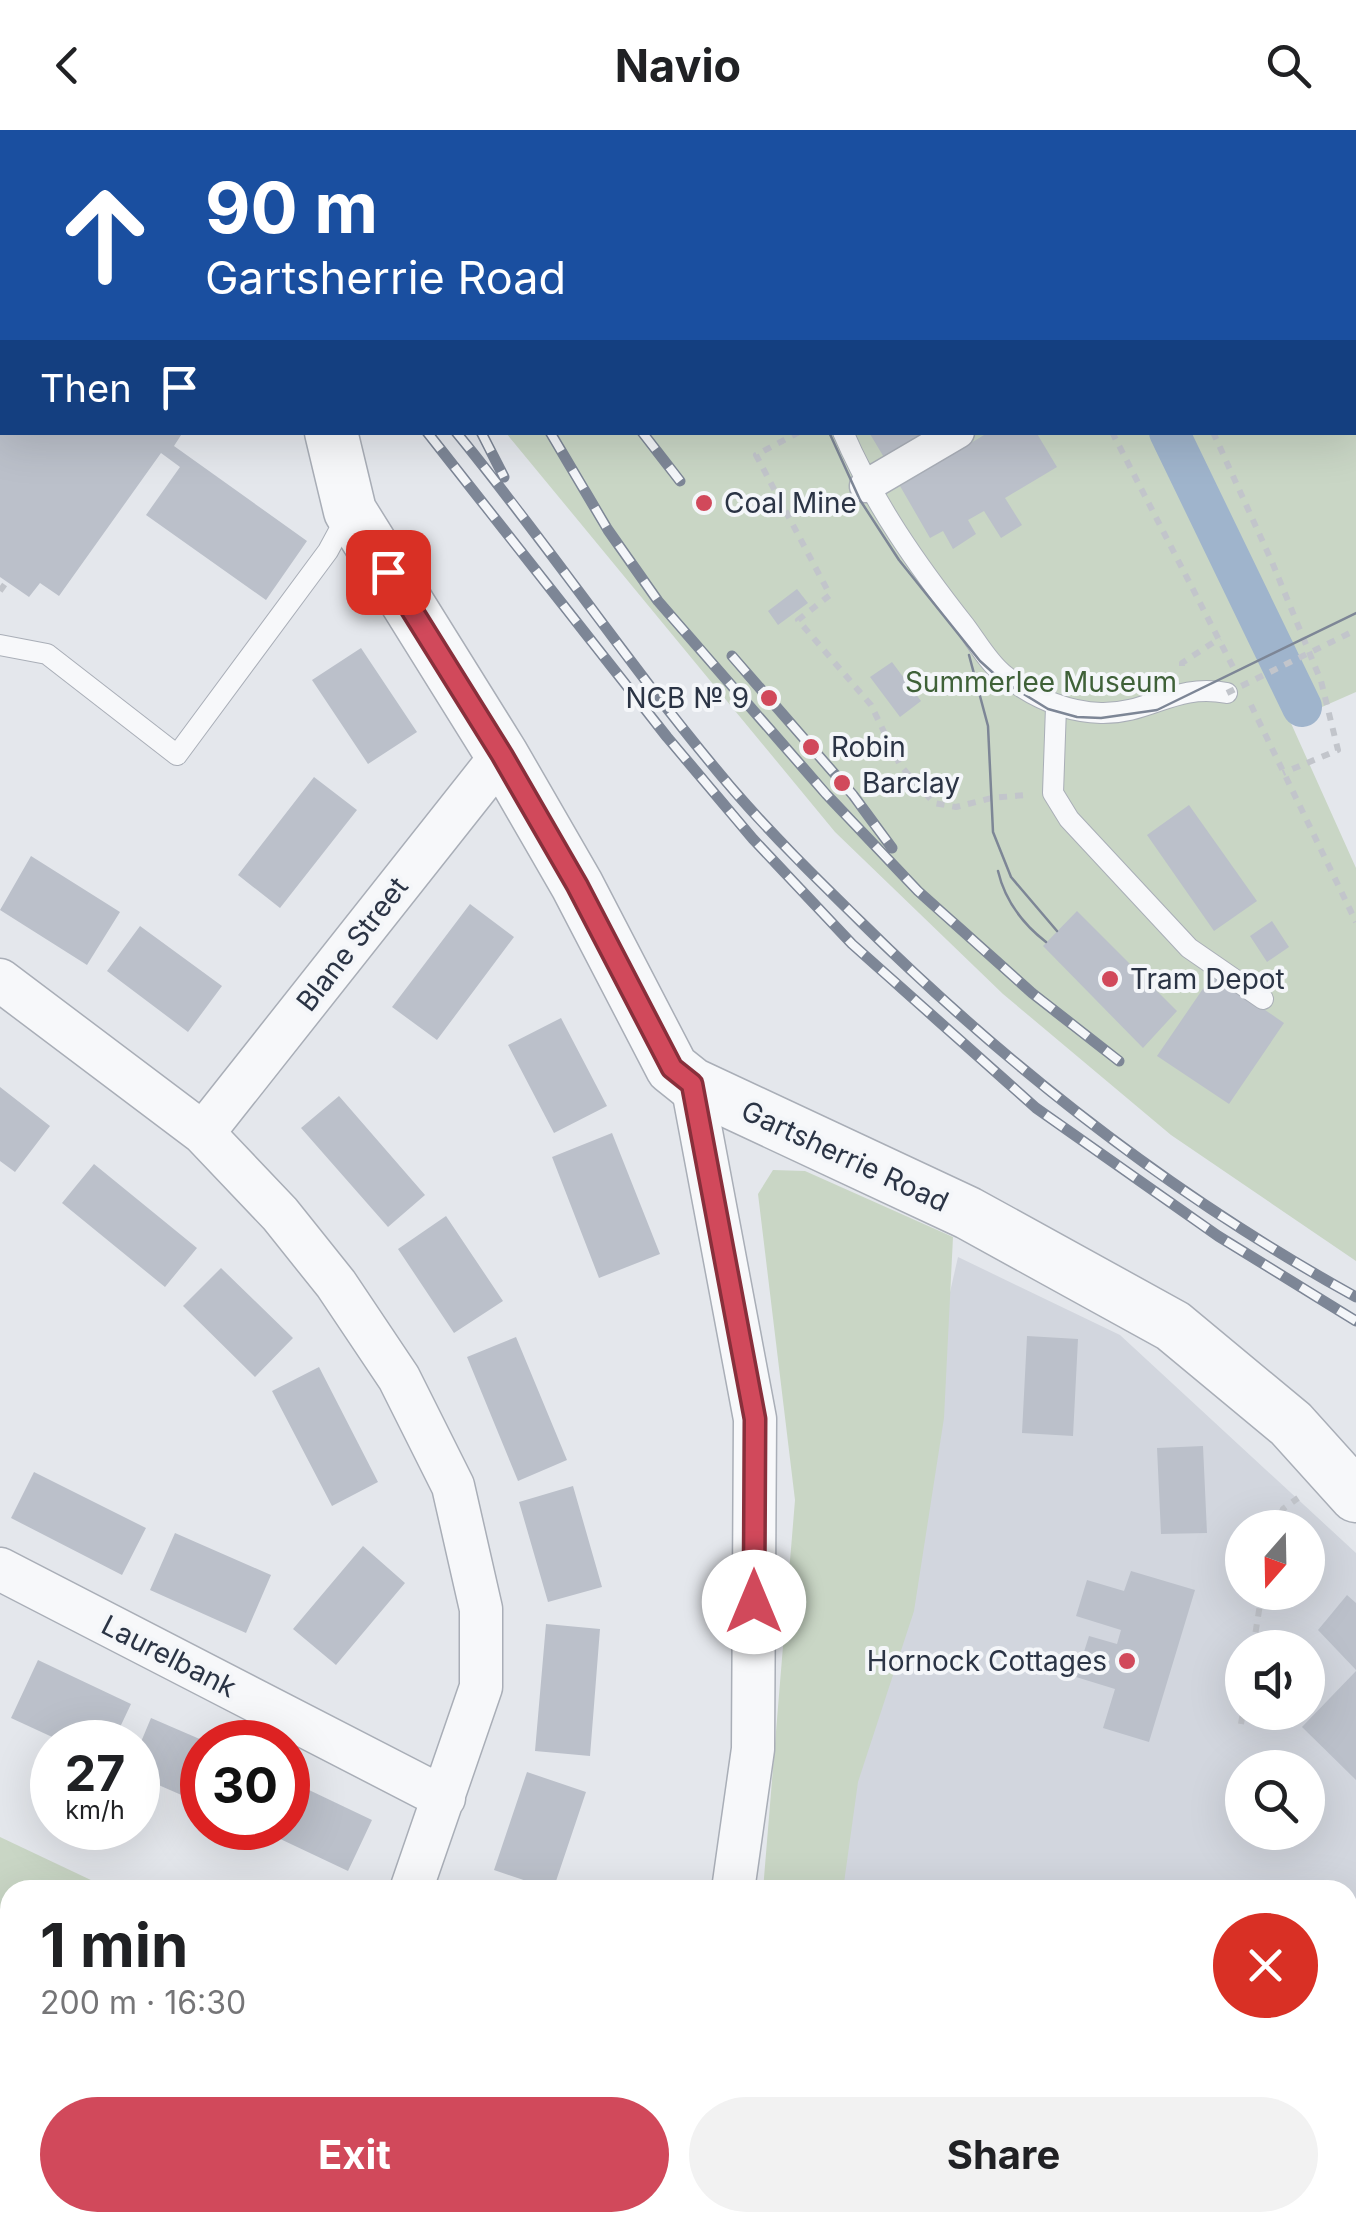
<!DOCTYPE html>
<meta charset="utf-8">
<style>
:root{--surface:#fff;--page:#f2f2f2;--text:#202124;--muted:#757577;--accent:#d1495b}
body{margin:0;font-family:Inter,sans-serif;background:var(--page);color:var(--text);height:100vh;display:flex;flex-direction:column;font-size:38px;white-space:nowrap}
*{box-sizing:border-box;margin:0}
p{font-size:32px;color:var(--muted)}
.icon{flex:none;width:55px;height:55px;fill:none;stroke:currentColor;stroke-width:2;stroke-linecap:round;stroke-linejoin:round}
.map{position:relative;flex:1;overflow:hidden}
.details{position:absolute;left:0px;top:1750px;width:1358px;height:352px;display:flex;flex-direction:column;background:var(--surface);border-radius:30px 30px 0 0;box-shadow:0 10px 40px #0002}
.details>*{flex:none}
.banner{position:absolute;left:0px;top:0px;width:1358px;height:305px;box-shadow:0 10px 40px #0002;background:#1a4fa0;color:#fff;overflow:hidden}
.needle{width:65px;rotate:200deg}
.tools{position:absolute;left:1225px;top:1380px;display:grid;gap:20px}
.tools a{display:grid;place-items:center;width:100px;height:100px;border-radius:50%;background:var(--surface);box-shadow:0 10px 40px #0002;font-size:50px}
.speed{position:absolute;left:30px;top:1590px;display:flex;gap:20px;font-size:50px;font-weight:700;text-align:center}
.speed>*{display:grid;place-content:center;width:130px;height:130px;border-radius:50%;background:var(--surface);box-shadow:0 10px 40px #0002;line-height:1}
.speed small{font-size:25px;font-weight:400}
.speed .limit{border:15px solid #d22;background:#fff;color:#111}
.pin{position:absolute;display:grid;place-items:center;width:85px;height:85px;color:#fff;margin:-42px;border-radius:20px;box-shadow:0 5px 15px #0006}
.me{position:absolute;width:110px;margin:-55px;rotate:0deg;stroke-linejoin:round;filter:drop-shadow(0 0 8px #0008)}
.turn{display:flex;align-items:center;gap:35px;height:210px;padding:0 40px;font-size:45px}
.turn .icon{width:130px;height:130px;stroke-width:2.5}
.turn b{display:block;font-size:70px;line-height:85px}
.then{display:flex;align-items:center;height:95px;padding:0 40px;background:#0003;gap:20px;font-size:38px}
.round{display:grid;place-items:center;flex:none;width:105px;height:105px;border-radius:52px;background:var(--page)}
.head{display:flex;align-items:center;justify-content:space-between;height:170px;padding:0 40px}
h1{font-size:60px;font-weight:700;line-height:75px}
.button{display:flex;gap:20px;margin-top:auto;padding:20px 40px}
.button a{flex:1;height:115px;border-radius:60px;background:var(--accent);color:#fff;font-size:40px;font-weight:700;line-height:115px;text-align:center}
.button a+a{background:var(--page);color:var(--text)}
header{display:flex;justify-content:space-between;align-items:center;height:130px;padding:0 40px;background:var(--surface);font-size:45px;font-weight:700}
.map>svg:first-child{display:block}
</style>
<header><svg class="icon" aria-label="back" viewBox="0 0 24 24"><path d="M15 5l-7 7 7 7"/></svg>Navio<svg class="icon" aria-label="search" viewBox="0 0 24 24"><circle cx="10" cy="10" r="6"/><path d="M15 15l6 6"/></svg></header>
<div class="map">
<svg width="1356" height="2101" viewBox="0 0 1356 2101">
<rect width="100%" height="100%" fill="#e4e7ec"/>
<path fill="#d2d6de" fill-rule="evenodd" d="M 958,1127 L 1120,1205 L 1356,1423 L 1356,2101 L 774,2101 L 775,2092 L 1348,2092 L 1348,1760 L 825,1760 L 844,1628 ZM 1242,1398 L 1308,1398 L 1308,1462 L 1242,1462 ZM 1242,1518 L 1308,1518 L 1308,1582 L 1242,1582 ZM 1242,1638 L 1308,1638 L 1308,1702 L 1242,1702 Z"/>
<path fill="#c9d6c5" d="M 434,0 L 1356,0 L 1356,562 L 1290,591 L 1356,738 L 1356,1131 L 1171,1005 L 1003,864 L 835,702 L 506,303 L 1355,302 L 1355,2 Z
M 773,1040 L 805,1041 L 953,1107 L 944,1288 L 914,1481 L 858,1652 L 843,1760 L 763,1760 L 795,1370 L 758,1064 Z
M 0,1707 L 112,1760 L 10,1760 L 10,2092 L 116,2093 L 111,2101 L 0,2101 Z
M 726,2093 L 726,2092 L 803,2093 L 802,2101 L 726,2101 Z"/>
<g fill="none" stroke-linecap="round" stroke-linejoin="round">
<path stroke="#9fb4cc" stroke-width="40" d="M 1019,0 L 1020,2
M 1169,302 L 1302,577"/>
</g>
<path fill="#bbc0ca" d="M 0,302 L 183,302 L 174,316 L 307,411 L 266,470 L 146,385 L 180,337 L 161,323 L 59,466 L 40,453 L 29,467 L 0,447 Z
M 873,302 L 931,302 L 885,329 L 870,304 Z
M 989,302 L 1036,302 L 1057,337 L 1005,368 L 1022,395 L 1001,408 L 984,381 L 968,390 L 976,404 L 953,419 L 943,401 L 930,408 L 900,356 Z
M 797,459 L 808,473 L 778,495 L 768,481 Z
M 361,518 L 417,602 L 368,634 L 312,550 Z
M 892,532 L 921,571 L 900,587 L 870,547 Z
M 314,647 L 357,680 L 280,778 L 238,745 Z
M 1189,675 L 1257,771 L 1214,801 L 1147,705 Z
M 31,726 L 120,782 L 87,835 L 0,780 Z
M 470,774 L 514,807 L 437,910 L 392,877 Z
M 1077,781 L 1177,881 L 1143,918 L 1043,816 Z
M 1272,791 L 1289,817 L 1267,832 L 1250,806 Z
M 140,796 L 222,856 L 188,902 L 107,841 Z
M 1213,844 L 1284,893 L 1229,974 L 1157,926 Z
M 561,888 L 607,976 L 554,1003 L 508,915 Z
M 0,957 L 50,996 L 15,1042 L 0,1031 Z
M 339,966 L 425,1065 L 388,1097 L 301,998 Z
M 612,1003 L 660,1124 L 599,1148 L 552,1027 Z
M 94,1034 L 197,1118 L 165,1157 L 62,1073 Z
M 446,1086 L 503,1171 L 454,1203 L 398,1119 Z
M 221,1138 L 293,1208 L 255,1247 L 183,1176 Z
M 1027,1206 L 1078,1209 L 1073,1306 L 1022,1303 Z
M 516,1207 L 567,1330 L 518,1351 L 467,1227 Z
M 319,1237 L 378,1352 L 332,1376 L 272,1261 Z
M 1203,1316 L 1207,1403 L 1161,1404 L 1157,1318 Z
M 34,1342 L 146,1398 L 122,1445 L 11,1388 Z
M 573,1356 L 602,1457 L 548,1472 L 519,1372 Z
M 175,1403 L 271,1445 L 246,1503 L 150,1460 Z
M 363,1416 L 405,1453 L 336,1535 L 293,1499 Z
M 1131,1441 L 1195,1460 L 1149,1612 L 1103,1598 L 1115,1559 L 1076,1547 L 1089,1506 L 1117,1514 L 1121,1500 L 1076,1486 L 1087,1450 L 1124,1461 Z
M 1347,1465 L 1356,1473 L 1356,1540 L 1318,1500 Z
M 546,1494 L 600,1499 L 590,1626 L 535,1621 Z
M 38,1530 L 131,1574 L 113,1612 L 63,1612 L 11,1588 Z
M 1356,1541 L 1356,1650 L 1302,1597 Z
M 151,1588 L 202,1610 L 202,1674 L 138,1646 L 138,1619 Z
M 527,1642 L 586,1662 L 553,1760 L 494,1740 Z
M 288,1650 L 372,1690 L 348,1741 L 257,1698 L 288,1698 Z"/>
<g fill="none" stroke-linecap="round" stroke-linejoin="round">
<defs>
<path id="service" d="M 659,0 L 661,2
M 843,302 C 874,374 917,435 965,496 C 977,512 988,532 1003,544 C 1032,567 1064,582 1101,583 C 1150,584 1174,553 1227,563
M 0,515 L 47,524 L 177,625 L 328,421 L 348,384
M 1056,577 L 1053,663 L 1069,689 L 1189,818 L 1263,869"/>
<path id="pedestrian" d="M 866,356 L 958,302"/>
<path id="minor" d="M 0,26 L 2,28
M 0,850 L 203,1003 L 280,1084 L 336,1154 L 399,1248 L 453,1356 L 481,1479 L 481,1557 L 411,1760
M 692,954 L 755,1289 L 753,1619 L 733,1760
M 203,1003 L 502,625
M 0,1439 L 444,1668
M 1348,1943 L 1356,1848
M 685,2101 L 687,2092
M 1333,2101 L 1334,2092"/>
<path id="tertiary" d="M 307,0 L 307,2
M 331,302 L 350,381 L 502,625 L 577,755 L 672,938 L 692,954 L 968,1083 L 1173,1196 L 1291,1294 L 1356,1366"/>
</defs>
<use href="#service" stroke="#a9aeb7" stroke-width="22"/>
<use href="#pedestrian" stroke="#a9aeb7" stroke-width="35"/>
<use href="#minor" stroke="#a9aeb7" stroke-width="45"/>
<use href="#tertiary" stroke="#a9aeb7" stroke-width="55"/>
<path stroke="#c2c5cb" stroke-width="6" stroke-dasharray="8 8" stroke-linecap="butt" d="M 970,0 L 971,2
M 1131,0 L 1132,2
M 799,302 L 756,325 L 830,465 L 798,490 L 871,575 L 900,635 L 934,673 L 956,677 L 992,668 L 1025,665
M 1112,302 L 1233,537
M 1213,302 L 1272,432 L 1321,551 L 1338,620 L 1283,643
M 0,461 L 7,451
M 1182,536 L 1182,533 L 1220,508
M 1251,575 L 1356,792
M 1275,1398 L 1283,1379 L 1298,1368
M 1253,1518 L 1262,1462
M 1241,1594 L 1243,1582"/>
<use href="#service" stroke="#f7f8fa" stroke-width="20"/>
<use href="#pedestrian" stroke="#f7f8fa" stroke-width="32"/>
<use href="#minor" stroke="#f7f8fa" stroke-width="42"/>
<use href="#tertiary" stroke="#f7f8fa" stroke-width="52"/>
<path stroke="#7d8696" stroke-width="2.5" d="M 652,0 L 654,2
M 829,302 L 860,370 L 899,430 L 980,531 L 1001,550 L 1048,579 L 1077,587 L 1101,588 L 1157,580 L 1356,483
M 969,525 L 988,596 L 993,702 L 1011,747 L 1057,801
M 998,741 C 1005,771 1023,794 1046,812"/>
<defs>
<path id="rail" d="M 119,0 L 122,2
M 140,0 L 143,2
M 396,0 L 396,2
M 427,302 L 667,607 L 753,709 L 852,814 L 1036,978 L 1218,1106 L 1356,1191
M 456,302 C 551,418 634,543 730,656 C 771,704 817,749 862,793 C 1010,939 1173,1066 1356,1167
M 481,302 L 504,347
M 550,302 L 608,400 L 658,471 L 826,664 L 918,761 L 1032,863 L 1119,931
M 642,302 L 680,351
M 732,526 L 853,665 L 892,718"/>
</defs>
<use href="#rail" stroke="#7d8696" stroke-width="11"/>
<use href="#rail" stroke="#f4f6f9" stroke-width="8" stroke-dasharray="22" stroke-linecap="butt"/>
<path stroke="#c2c5cb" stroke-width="6" stroke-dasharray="8 8" stroke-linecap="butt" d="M 1227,563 L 1356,500"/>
</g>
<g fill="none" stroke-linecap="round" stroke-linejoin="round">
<defs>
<path id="route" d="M 388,442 L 502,625 L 577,755 L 672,938 L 692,954 L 755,1289 L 754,1472"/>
</defs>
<use href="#route" stroke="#882f3b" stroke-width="25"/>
<use href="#route" stroke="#d1495b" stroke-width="18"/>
</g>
<g fill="#d1495b" stroke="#f4f6f9" stroke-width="4">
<circle cx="704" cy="373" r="10"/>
<circle cx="769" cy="568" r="10"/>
<circle cx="811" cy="617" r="10"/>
<circle cx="842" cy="653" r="10"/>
<circle cx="1110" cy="849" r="10"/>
<circle cx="1127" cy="1531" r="10"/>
</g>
<g text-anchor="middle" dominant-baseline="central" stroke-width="8" stroke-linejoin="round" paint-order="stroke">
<g font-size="28" fill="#2b3445" stroke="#f4f6f9" text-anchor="start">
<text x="724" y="373">Coal Mine</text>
<text x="749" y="568" text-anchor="end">NCB № 9</text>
<text x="831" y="617">Robin</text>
<text x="862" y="653">Barclay</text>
<text x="1130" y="849">Tram Depot</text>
<text x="1107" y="1531" text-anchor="end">Hornock Cottages</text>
</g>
<g font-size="28" fill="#3f6138" stroke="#f4f6f9">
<text x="1041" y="552">Summerlee Museum</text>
</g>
<g font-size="28" fill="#2b3445" stroke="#f4f6f9">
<text transform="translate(352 814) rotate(-52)">Blane Street</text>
<text transform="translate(845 1026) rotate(25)">Gartsherrie Road</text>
<text transform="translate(169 1526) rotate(27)">Laurelbank</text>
</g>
</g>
</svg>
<div class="tools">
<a><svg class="needle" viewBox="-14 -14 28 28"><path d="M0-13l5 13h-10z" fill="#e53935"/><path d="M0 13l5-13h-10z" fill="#757577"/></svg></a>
<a><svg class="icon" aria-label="sound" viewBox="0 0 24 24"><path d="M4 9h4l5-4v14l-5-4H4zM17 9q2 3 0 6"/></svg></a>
<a><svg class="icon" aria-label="search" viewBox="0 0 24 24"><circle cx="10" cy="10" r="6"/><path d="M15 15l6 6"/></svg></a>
</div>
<div class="speed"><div>27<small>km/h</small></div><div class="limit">30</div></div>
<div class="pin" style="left:388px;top:442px;background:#d93025"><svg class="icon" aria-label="arrive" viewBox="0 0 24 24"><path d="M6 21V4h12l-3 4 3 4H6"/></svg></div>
<svg class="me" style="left:754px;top:1472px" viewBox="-20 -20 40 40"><circle r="19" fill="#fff"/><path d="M0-13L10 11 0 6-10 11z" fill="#d1495b"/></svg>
<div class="banner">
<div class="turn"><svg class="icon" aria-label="ahead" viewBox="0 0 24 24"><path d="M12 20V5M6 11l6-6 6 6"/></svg><div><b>90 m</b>Gartsherrie Road</div></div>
<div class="then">Then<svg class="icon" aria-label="arrive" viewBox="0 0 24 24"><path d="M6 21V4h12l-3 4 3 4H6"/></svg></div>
</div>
<section class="details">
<div class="head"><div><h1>1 min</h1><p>200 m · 16:30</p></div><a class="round" style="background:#d93025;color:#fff"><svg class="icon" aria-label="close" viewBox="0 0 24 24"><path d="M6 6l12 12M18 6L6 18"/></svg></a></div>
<div class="button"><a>Exit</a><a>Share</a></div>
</section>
</div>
